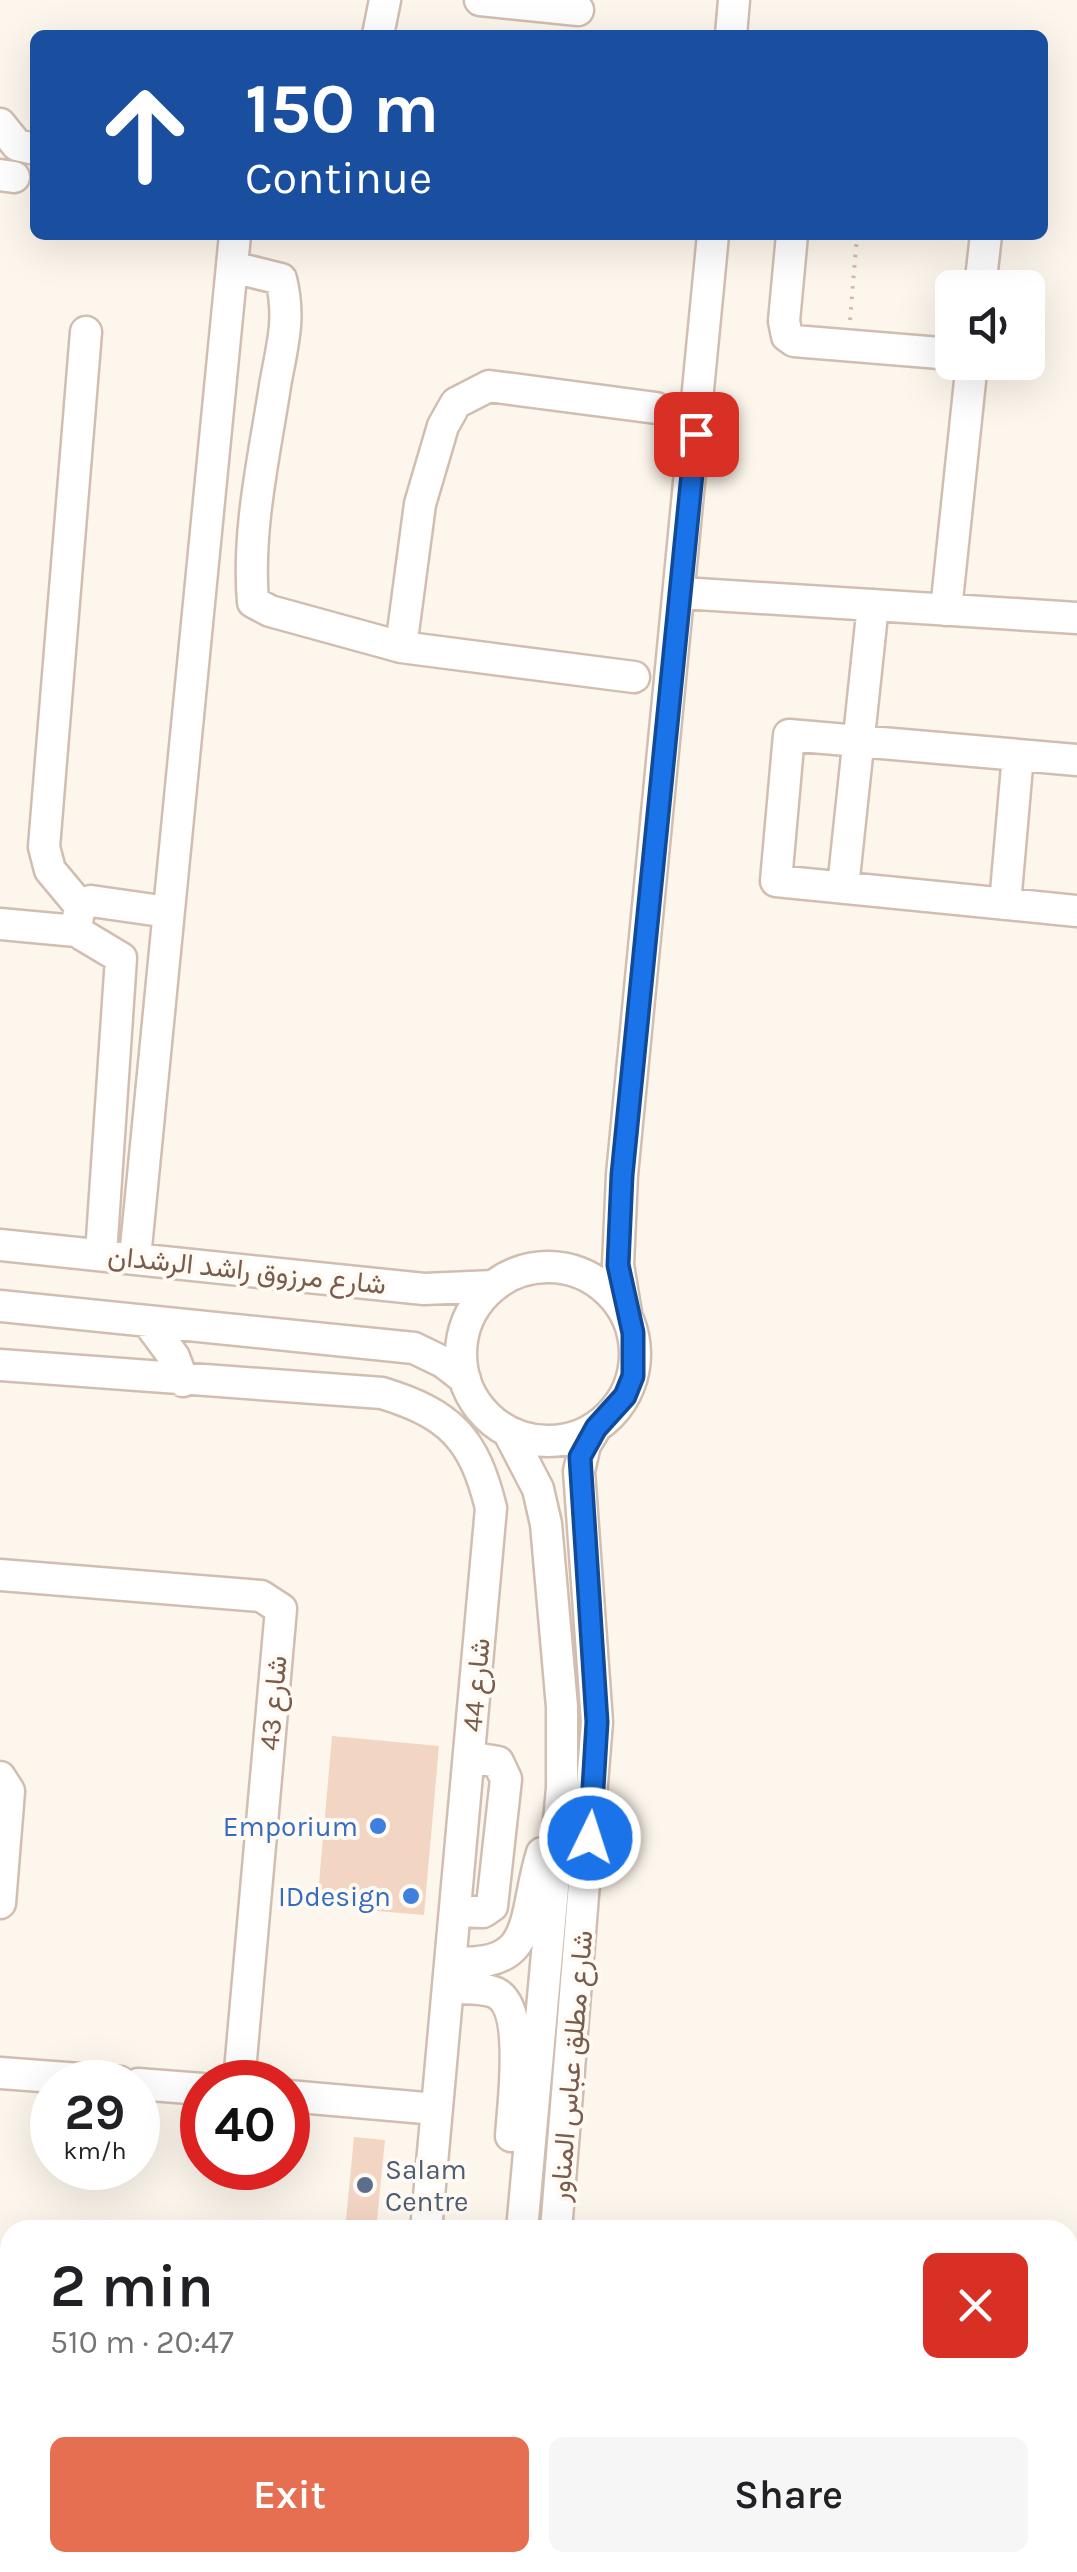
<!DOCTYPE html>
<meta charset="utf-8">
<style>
:root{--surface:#fff;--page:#f6f6f6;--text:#202124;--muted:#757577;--accent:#e76f51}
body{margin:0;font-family:Karla,Vazirmatn,sans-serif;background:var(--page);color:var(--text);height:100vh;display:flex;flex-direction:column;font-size:38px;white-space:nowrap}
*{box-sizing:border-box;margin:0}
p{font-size:32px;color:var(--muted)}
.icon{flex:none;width:55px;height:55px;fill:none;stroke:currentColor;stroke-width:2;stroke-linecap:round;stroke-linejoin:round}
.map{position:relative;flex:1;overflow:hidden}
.panel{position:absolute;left:0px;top:2220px;width:1078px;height:352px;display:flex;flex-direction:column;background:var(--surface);border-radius:30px 30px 0 0;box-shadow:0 10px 40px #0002}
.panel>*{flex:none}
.guide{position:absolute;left:30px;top:30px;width:1018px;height:210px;border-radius:15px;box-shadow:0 10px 40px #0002;background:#1a4fa0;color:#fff;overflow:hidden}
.buttons{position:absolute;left:935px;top:270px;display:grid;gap:20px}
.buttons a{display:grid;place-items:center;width:110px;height:110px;border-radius:15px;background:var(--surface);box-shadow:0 10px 40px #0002;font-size:50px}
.speed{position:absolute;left:30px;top:2060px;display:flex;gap:20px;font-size:50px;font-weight:700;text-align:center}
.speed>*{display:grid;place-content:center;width:130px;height:130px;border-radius:50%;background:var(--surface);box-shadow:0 10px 40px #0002;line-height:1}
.speed small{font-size:25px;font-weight:400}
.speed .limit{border:15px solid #d22;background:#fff;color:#111}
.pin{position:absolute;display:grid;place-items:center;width:85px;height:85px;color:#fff;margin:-42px;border-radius:20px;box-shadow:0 5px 15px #0006}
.me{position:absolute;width:110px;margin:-55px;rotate:4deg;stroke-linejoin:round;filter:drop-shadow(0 0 8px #0008)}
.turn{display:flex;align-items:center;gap:35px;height:210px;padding:0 50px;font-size:45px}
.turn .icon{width:130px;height:130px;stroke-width:2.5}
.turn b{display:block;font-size:70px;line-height:85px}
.round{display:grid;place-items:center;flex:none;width:105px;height:105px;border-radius:15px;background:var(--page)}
.summary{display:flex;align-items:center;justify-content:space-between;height:170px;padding:0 50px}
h1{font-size:60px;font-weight:600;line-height:75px}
.button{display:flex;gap:20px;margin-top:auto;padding:20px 50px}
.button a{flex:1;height:115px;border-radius:15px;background:var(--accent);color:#fff;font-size:40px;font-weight:600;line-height:115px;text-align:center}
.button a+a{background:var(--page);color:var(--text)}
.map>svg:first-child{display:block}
</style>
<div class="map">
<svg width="1077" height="2572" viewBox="0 0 1077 2572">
<rect width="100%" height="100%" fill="#fdf6ec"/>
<path fill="#f3d5c3" d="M 332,1736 L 439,1746 L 424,1915 L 317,1906 Z
M 354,2137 L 385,2140 L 376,2230 L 345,2230 Z"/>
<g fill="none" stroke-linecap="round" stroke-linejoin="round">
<defs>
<path id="minor" d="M 480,0 L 578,10
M 378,35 L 385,0
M 731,35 L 734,0
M 0,124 L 17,145 L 35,149
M 0,175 L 14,177
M 792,235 L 784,321 L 787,336 L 794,341 L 952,354
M 232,267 L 281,279 C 291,320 282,345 275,386 C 264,457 247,530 253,602 L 270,611 L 401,647 L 634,677
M 980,288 L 986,235
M 682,593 L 1077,618
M 946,610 L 972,362
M 401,647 L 420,504 L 443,426 L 456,403 L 489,386 L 656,408
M 1077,760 L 789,735 L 776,881 L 1077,911
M 843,887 L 873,605
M 1005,904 L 1018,755
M 80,906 L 50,870 L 44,847 L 86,332
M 77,923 L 80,906 L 91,901 L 168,912
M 0,924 L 76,931 L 121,958 L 101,1254
M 0,1245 L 424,1289 L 494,1286
M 135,1258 L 235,235
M461 1354a87 87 0 1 1 174 0a87 87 0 1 1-174 0Z
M 0,1306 L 414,1348 L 443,1362 L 465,1379
M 626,1313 L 618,1265 L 622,1175 L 713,235
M 148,1322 L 174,1357 L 183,1381
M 0,1365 L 382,1393 C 450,1414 474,1438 491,1508 L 426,2230
M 509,1433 L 538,1489 L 546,1524 L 562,1707 L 562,1788 L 522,2230
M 0,1575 L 261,1596 L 281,1609 L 239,2082
M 0,1777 L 9,1791 L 0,1903
M 456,1911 L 483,1912 L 492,1906 L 506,1779 L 498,1762 L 469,1757
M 452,1962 C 538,1969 522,1917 542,1853
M 449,1988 C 463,1989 483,1987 496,1993 C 527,2009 513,2103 511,2136
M 0,2073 L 120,2082
M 138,2084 L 202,2089
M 288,2096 L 436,2109
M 556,2230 L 597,1722 L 579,1471 L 585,1445 L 596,1427
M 1068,2396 L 1077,2392
M 0,2401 L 10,2402
M 0,2430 L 10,2431
M 491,2572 L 492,2562
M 526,2572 L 527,2562"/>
<path id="highway" d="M 0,2523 L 10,2527
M 1068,2533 L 1077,2527
M 328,2562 L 426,2572
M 969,2572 L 1000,2562"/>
</defs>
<use href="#minor" stroke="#d1beb0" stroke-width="35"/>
<use href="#highway" stroke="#dad1cd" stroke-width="48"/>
<path stroke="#d9b8a5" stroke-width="4" stroke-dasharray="2.5 8" stroke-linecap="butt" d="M 850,320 L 857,235"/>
<use href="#minor" stroke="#fff" stroke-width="30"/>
<use href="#highway" stroke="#f7b7a3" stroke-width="42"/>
</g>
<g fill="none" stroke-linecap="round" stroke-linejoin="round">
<defs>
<path id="route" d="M 590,1838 L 597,1722 L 580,1457 L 596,1428 L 625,1396 L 633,1376 L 633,1333 L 618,1265 L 622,1175 L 696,434"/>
</defs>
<use href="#route" stroke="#114b97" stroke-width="25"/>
<use href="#route" stroke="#1a73e8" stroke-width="18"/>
</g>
<g fill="#3f7fe0" stroke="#fffaf3" stroke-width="4">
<circle cx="378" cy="1826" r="10"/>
<circle cx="411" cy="1896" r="10"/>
</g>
<circle fill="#5c6f8a" stroke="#fffaf3" stroke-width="4" cx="365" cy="2185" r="10"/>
<g text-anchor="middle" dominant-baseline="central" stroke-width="8" stroke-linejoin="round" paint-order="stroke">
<g font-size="28" fill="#7a5c4d" stroke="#fffaf3">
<text transform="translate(247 1270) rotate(6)">شارع مرزوق راشد الرشدان</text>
<text transform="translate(476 1685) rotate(-85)">شارع 44</text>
<text transform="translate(273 1703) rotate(-85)">شارع 43</text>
<text transform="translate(571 2066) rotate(-85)">شارع مطلق عباس المناور</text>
</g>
<g font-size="28" fill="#366cbe" stroke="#fffaf3" text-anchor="end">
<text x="358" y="1826">Emporium</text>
<text x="391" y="1896">IDdesign</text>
</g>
<g font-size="28" fill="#4e5e75" stroke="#fffaf3" text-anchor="start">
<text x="385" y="2169">Salam<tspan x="385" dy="32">Centre</tspan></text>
</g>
</g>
</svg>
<div class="buttons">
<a><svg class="icon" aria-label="sound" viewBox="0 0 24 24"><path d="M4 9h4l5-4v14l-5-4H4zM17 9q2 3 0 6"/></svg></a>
</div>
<div class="speed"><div>29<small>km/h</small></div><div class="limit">40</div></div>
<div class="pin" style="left:696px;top:434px;background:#d93025"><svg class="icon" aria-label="arrive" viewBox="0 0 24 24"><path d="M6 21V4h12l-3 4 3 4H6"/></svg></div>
<svg class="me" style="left:590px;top:1838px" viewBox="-20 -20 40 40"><circle r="17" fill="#1a73e8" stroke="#fff" stroke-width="3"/><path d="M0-11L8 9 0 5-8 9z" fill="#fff"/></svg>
<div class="guide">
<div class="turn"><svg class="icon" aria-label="ahead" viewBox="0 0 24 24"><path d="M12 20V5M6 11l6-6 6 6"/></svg><div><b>150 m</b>Continue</div></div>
</div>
<section class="panel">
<div class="summary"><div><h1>2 min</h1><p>510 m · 20:47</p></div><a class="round" style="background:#d93025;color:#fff"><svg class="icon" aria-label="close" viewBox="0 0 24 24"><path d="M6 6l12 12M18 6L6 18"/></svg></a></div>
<div class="button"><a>Exit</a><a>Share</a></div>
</section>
</div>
